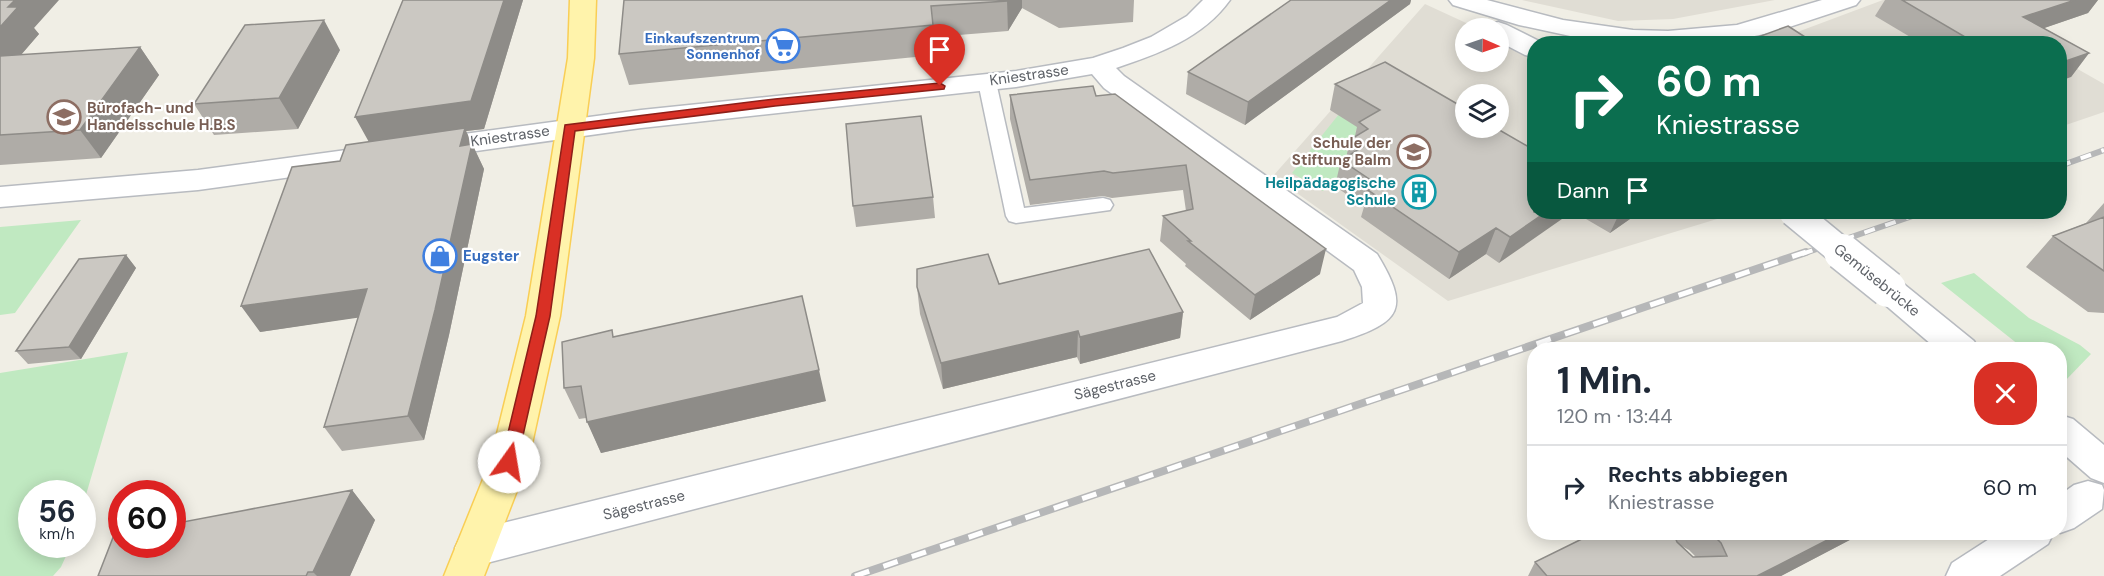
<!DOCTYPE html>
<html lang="de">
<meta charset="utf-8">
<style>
:root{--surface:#fff;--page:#f2f2f3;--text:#1f2937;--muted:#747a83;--line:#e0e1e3}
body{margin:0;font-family:"DM Sans",sans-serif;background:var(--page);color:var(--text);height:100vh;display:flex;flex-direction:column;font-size:22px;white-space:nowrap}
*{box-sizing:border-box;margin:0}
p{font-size:20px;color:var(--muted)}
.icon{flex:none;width:33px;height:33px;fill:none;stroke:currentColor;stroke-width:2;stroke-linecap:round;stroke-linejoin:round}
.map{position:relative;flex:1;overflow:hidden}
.side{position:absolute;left:1527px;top:342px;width:540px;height:198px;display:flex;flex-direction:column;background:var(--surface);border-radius:24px;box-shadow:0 3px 15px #0003}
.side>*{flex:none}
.banner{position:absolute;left:1527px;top:36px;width:540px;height:183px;border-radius:24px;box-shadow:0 3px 15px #0003;background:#0b6e4f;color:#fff;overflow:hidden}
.needle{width:39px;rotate:92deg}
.fabs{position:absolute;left:1455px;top:18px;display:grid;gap:12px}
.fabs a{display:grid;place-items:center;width:54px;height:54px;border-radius:50%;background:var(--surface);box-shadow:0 3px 15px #0003;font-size:30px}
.speed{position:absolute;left:18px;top:480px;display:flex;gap:12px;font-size:30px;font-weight:700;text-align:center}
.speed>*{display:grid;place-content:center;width:78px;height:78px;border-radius:50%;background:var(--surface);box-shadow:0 3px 15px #0003;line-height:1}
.speed small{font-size:15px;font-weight:400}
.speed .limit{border:9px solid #d22;background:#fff;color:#111}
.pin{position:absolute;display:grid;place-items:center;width:51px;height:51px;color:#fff;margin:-62px -26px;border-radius:50% 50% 50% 0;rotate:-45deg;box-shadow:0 0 6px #0007}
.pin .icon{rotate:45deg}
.me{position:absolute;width:66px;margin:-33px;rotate:13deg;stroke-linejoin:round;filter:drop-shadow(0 0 4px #0008)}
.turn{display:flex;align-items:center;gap:21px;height:126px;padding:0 30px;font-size:27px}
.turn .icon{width:78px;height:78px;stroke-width:2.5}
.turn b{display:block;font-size:42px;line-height:51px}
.then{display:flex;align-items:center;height:57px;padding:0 30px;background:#0003;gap:12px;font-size:22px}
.round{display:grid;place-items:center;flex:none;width:63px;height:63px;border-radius:24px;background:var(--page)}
.summary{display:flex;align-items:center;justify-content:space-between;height:102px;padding:0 30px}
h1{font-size:36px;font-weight:700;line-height:45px}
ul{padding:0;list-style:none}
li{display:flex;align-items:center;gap:18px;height:84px;padding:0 30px;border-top:2px solid var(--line)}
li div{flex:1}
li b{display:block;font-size:22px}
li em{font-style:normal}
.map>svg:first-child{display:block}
</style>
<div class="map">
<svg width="2104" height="576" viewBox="0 0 2104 576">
<rect width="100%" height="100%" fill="#f0eee5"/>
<path fill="#e0ddd4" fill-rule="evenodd" d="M 1522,0 L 1775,0 L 1673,19 L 1618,21 Z
M 1883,0 L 1954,0 L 2032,43 L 1781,44 L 1776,40 Z
M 1425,4 L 1477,28 L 1466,28 L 1466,62 L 1498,62 L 1499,40 L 1534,59 L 1534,212 L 1740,212 L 1448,301 L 1273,176 ZM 1466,94 L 1498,94 L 1498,128 L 1466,128 Z
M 2060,59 L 2104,84 L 2104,112 L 2060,127 Z"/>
<path fill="#c0e9c1" d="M 1347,104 L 1375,118 L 1355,131 L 1365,138 L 1346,150 L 1354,156 L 1338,167 L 1344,173 L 1323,191 L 1292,173 Z
M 81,220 L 15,313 L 0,315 L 0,227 Z
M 1974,273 L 2029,318 L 2080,345 L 2091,354 L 2064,382 L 2060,378 L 2060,350 L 2024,349 L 1941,283 Z
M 128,352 L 83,505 L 82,494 L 32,494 L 32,544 L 71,545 L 61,567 L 53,576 L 0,576 L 0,373 Z"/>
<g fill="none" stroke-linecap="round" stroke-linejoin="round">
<defs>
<path id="lane" d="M 987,77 L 993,78 L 996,82 L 1024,208 L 1103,198 L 1110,200 L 1113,205 L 1110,210 L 1016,223 L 1009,221 L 1006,216 L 978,82 L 981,78 Z"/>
<path id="street" d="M 1203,0 L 1230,0 C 1203,38 1158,54 1116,68 L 1124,76 L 1377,254 C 1410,308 1402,322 1342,341 L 475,566 L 461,560 L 455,548 L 461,536 L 475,530 L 1337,317 L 1363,303 L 1362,287 L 1354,270 L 1104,88 L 1092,74 L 1016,87 L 641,128 L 198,190 L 0,207 L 0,187 L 198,170 L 641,110 L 1016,71 L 1093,58 L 1123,48 L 1151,37 L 1187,16 Z
M 1449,0 L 1487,0 L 1563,20 L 1633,30 L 1668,31 L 1737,25 L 1822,0 L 1860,0 L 1856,5 L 1774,32 L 1716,44 L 1598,42 L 1519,25 L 1453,5 Z
M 1498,22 L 1507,25 L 1543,43 L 1534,44 L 1534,57 L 1525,55 L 1498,41 L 1498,28 L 1486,28 L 1489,25 Z
M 1888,277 L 1900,281 L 1974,341 L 1979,350 L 1938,350 L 1876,297 L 1871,289 L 1876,281 Z
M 2060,415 L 2073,419 L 2104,445 L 2104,483 L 2091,478 L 2060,451 Z
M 2088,481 L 2102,485 L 2104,490 L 2102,509 L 2074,528 L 2060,533 L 2059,532 L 2060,495 L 2074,485 Z
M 2000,532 L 2054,532 L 2048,544 L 2000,576 L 1946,576 L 1952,563 Z"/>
<path id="primary" d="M 570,0 L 596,0 L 594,58 L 560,316 L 528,462 L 484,576 L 444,576 L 490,462 L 526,316 L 568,58 Z"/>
</defs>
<use href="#lane" stroke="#b8bbc0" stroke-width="3"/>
<use href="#street" stroke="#b8bbc0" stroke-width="3"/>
<use href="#primary" stroke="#f9ce55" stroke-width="3"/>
<use href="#lane" fill="#fff" fill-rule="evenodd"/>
<use href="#street" fill="#fff" fill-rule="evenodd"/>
<use href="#primary" fill="#fff3ab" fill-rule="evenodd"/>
<defs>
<path id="rail-far1" d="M 2060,166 L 2104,150
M 1802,254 L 1924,212"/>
<path id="rail" d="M 855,576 L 1806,252"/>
</defs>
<use href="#rail-far1" stroke="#b6b7b8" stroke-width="6"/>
<use href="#rail" stroke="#b6b7b8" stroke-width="8"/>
<use href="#rail-far1" stroke="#fff" stroke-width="4" stroke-dasharray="11" stroke-linecap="butt"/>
<use href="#rail" stroke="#fff" stroke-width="5" stroke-dasharray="15" stroke-linecap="butt"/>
<defs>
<path id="street-bridge-far1" d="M 1793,212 L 1844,254"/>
<path id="street-bridge" d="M 1842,252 L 1888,289"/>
</defs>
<use href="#street-bridge-far1" stroke="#b8bbc0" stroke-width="31" stroke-linecap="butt"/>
<use href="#street-bridge" stroke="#b8bbc0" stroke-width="39" stroke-linecap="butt"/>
<use href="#street-bridge-far1" stroke="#fff" stroke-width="28"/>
<use href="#street-bridge" stroke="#fff" stroke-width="36"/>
</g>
<path fill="#afaca7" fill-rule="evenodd" d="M 0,0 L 34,28 L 39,34 L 21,55 L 140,47 L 159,75 L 101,158 L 0,165 Z
M 403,0 L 523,0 L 484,129 L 466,131 L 484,169 L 449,335 L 424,440 L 342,451 L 324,427 L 358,317 L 260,332 L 340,161 L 369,142 Z
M 624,0 L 1134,0 L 1133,22 L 1059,28 L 1022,8 L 1008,31 L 934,37 L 936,55 L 629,85 L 619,54 Z
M 1291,0 L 1411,0 L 1410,4 L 1245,125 L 1186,94 L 1188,72 Z
M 1885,0 L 2098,0 L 2088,13 L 2044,28 L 2089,53 L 2071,77 L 2060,44 L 1922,44 L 1875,16 Z
M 340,50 L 298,129 L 214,135 L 194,104 Z
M 1385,62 L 1534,212 L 1499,263 L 1486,254 L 1449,279 L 1361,217 L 1364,207 L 1335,186 L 1341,160 L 1346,157 L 1351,139 L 1355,136 L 1357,127 L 1330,110 L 1335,84 Z
M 1115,94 L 1320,274 L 1250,320 L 1185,266 L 1186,264 L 1160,241 L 1163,216 L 1186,211 L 1183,190 L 1112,198 L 1103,196 L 1030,205 L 1010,119 L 1010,95 L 1096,96 Z
M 933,197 L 935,218 L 856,227 L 853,206 Z
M 2104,203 L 2104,313 L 2088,312 L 2026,267 L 2053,236 L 2086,223 Z
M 1574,212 L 1640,212 L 1610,233 Z
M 126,255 L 136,268 L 81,359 L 28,364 L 16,351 Z
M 999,284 L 1183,312 L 1180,338 L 1080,364 L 1077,357 L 943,389 L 920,314 L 917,287 Z
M 615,337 L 826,401 L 601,453 L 586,418 L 579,419 L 564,388 Z
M 352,490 L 375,520 L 350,576 L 98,576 Z
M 1596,532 L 1865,532 L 1781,576 L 1528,576 L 1535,562 ZM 1682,546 L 1689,550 L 1696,557 L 1693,557 Z"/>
<path fill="#8e8c88" d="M 15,0 L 59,0 L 34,28 L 39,34 L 0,79 L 0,27 L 8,7 Z
M 504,0 L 523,0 L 484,129 L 466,131 L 484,169 L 449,335 L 424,440 L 408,416 L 370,144 L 355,117 Z
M 1007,0 L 1022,0 L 1022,8 L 1008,31 Z
M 1391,0 L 1411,0 L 1410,4 L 1245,125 L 1248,102 Z
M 2075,0 L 2098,0 L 2088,13 L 2007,41 L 2023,17 Z
M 324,20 L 340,50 L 298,129 L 279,98 Z
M 140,47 L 159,75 L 101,158 L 80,130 Z
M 2089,53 L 2071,77 L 2060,81 L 2060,63 Z
M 1546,212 L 1572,212 L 1499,263 L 1510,237 Z
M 1620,212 L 1640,212 L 1610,233 Z
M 1496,228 L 1486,254 L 1449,279 L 1459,252 Z
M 1326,249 L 1320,274 L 1250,320 L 1255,295 Z
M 126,255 L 136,268 L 81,359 L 69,347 Z
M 367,289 L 383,314 L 260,332 L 241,306 Z
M 1183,312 L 1180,338 L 1080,364 L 1080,337 Z
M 1078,331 L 1077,357 L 943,389 L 941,363 Z
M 819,370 L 826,401 L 601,453 L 587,422 Z
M 352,490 L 375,520 L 350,576 L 317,576 L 313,572 Z
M 1670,532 L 1679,532 L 1673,541 Z
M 1843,532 L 1865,532 L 1781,576 L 1757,576 Z"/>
<path fill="#cbc8c2" stroke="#8e8c88" stroke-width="1.5" d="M 0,0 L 15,0 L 8,7 L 18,7 L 0,27 Z
M 403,0 L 504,0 L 471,101 L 355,117 Z
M 624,0 L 1007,0 L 1007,1 L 931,6 L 933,25 L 619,54 Z
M 1291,0 L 1391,0 L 1248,102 L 1188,72 Z
M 1902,0 L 2075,0 L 2023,17 L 2089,53 L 2060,63 L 2060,44 L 1977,44 Z
M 324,20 L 279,98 L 194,104 L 245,25 Z
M 1788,26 L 1816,44 L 1739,44 Z
M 140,47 L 80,130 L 0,135 L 0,56 Z
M 1385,62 L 1466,109 L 1466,128 L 1496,128 L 1534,150 L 1534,212 L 1546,212 L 1510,237 L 1496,228 L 1459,252 L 1368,190 L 1378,185 L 1341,160 L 1363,147 L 1351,139 L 1368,129 L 1359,122 L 1380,110 L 1335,84 Z
M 1093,86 L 1096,96 L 1115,94 L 1326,249 L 1255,295 L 1188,241 L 1191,241 L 1163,216 L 1193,209 L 1186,165 L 1113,173 L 1104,171 L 1030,180 L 1010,95 Z
M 921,116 L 933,197 L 853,206 L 846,124 Z
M 465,128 L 460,146 L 472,144 L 435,310 L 408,416 L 324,427 L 367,289 L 241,306 L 292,167 L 340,161 L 346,145 Z
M 2104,217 L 2104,271 L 2053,236 Z
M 1149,249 L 1183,312 L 1080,337 L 1078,331 L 941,363 L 917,287 L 917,269 L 988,254 L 999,284 Z
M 126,255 L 69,347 L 16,351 L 79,259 Z
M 802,296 L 819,370 L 587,422 L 581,386 L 564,388 L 562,342 L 612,330 L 613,337 Z
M 352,490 L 313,572 L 308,572 L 306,576 L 98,576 L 114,535 L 122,533 L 122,544 L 172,544 L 172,524 Z
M 1596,532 L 1673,532 L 1677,542 L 1693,557 L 1727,556 L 1721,543 L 1710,532 L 1843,532 L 1757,576 L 1547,576 L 1535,562 Z"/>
<path fill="#d93025" stroke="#8d1f18" stroke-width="1.5" d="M 940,83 L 945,86 L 944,89 L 775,106 L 575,131 L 550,316 L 517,462 L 514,467 L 509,469 L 503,467 L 501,462 L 536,316 L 565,125 L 775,99 Z"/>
<defs>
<symbol id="supermarket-ring" viewBox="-11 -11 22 22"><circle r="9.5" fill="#fff" stroke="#3f7fe0" stroke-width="1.5"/><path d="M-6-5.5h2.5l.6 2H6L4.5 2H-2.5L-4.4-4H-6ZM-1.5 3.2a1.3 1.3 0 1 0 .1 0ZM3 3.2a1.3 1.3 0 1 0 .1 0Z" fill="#3f7fe0"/></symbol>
<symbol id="school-ring" viewBox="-11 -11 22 22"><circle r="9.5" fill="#fff" stroke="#8d6e63" stroke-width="1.5"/><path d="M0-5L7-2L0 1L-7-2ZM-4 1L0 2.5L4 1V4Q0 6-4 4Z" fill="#8d6e63"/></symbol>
<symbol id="building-ring" viewBox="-11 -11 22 22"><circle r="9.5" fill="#fff" stroke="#0f9aa8" stroke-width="1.5"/><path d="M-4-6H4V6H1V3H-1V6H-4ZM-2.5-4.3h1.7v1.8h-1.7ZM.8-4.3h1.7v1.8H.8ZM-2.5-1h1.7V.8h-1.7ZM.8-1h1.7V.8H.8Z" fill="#0f9aa8"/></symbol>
<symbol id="shop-ring" viewBox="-11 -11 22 22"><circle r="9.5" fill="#fff" stroke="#3f7fe0" stroke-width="1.5"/><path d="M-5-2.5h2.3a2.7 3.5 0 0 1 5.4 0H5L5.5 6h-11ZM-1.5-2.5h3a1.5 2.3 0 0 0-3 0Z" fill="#3f7fe0"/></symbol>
</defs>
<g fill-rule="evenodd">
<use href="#supermarket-ring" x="764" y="27" width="38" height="38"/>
<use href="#school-ring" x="45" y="98" width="38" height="38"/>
<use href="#school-ring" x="1395" y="133" width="38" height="38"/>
<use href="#building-ring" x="1400" y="173" width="38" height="38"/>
<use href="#shop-ring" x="421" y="237" width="38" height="38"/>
</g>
<g text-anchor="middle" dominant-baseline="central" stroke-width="4.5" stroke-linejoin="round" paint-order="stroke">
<g font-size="14" font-weight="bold" fill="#366cbe" stroke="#fff" text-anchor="end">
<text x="760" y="38">Einkaufszentrum<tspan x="760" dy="16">Sonnenhof</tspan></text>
</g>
<g font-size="15" fill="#5d6167" stroke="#fff">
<text transform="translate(1029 75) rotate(-8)">Kniestrasse</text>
<text transform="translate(510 136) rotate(-8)">Kniestrasse</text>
<text transform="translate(1877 280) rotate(39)">Gemüsebrücke</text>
<text transform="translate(1115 385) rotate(-14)">Sägestrasse</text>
<text transform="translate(644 505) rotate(-14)">Sägestrasse</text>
</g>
<g font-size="15" font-weight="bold" fill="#785e54" stroke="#fff" text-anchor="start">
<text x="87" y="108">Bürofach- und<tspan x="87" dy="17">Handelsschule H.B.S</tspan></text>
<text x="1391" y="143" text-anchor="end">Schule der<tspan x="1391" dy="17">Stiftung Balm</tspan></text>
</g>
<g font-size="15" font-weight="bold" fill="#0d838f" stroke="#fff" text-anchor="end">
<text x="1396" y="183">Heilpädagogische<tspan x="1396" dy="17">Schule</tspan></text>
</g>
<g font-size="15" font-weight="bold" fill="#366cbe" stroke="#fff" text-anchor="start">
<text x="463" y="256">Eugster</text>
</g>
</g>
</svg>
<div class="fabs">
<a><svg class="needle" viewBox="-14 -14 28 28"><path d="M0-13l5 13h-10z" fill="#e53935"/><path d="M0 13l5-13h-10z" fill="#747a83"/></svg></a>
<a><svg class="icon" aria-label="layers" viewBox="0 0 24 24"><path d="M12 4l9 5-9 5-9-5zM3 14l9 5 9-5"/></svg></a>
</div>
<div class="speed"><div>56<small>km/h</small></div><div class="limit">60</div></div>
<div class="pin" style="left:940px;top:86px;background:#d93025"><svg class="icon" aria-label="arrive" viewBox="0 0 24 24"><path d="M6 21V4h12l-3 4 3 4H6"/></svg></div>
<svg class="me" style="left:509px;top:462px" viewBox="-20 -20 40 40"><circle r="19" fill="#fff"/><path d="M0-13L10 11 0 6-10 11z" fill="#d93025"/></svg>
<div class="banner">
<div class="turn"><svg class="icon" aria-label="right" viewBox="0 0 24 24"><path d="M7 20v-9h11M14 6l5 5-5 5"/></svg><div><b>60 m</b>Kniestrasse</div></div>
<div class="then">Dann<svg class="icon" aria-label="arrive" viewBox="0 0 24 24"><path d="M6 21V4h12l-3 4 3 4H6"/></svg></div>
</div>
<section class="side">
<div class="summary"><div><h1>1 Min.</h1><p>120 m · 13:44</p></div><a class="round" style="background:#d93025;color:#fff"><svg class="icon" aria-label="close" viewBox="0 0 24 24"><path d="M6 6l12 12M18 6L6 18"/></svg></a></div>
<ul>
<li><svg class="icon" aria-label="right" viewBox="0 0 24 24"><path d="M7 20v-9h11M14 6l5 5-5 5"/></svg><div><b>Rechts abbiegen</b><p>Kniestrasse</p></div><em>60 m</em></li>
</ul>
</section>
</div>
